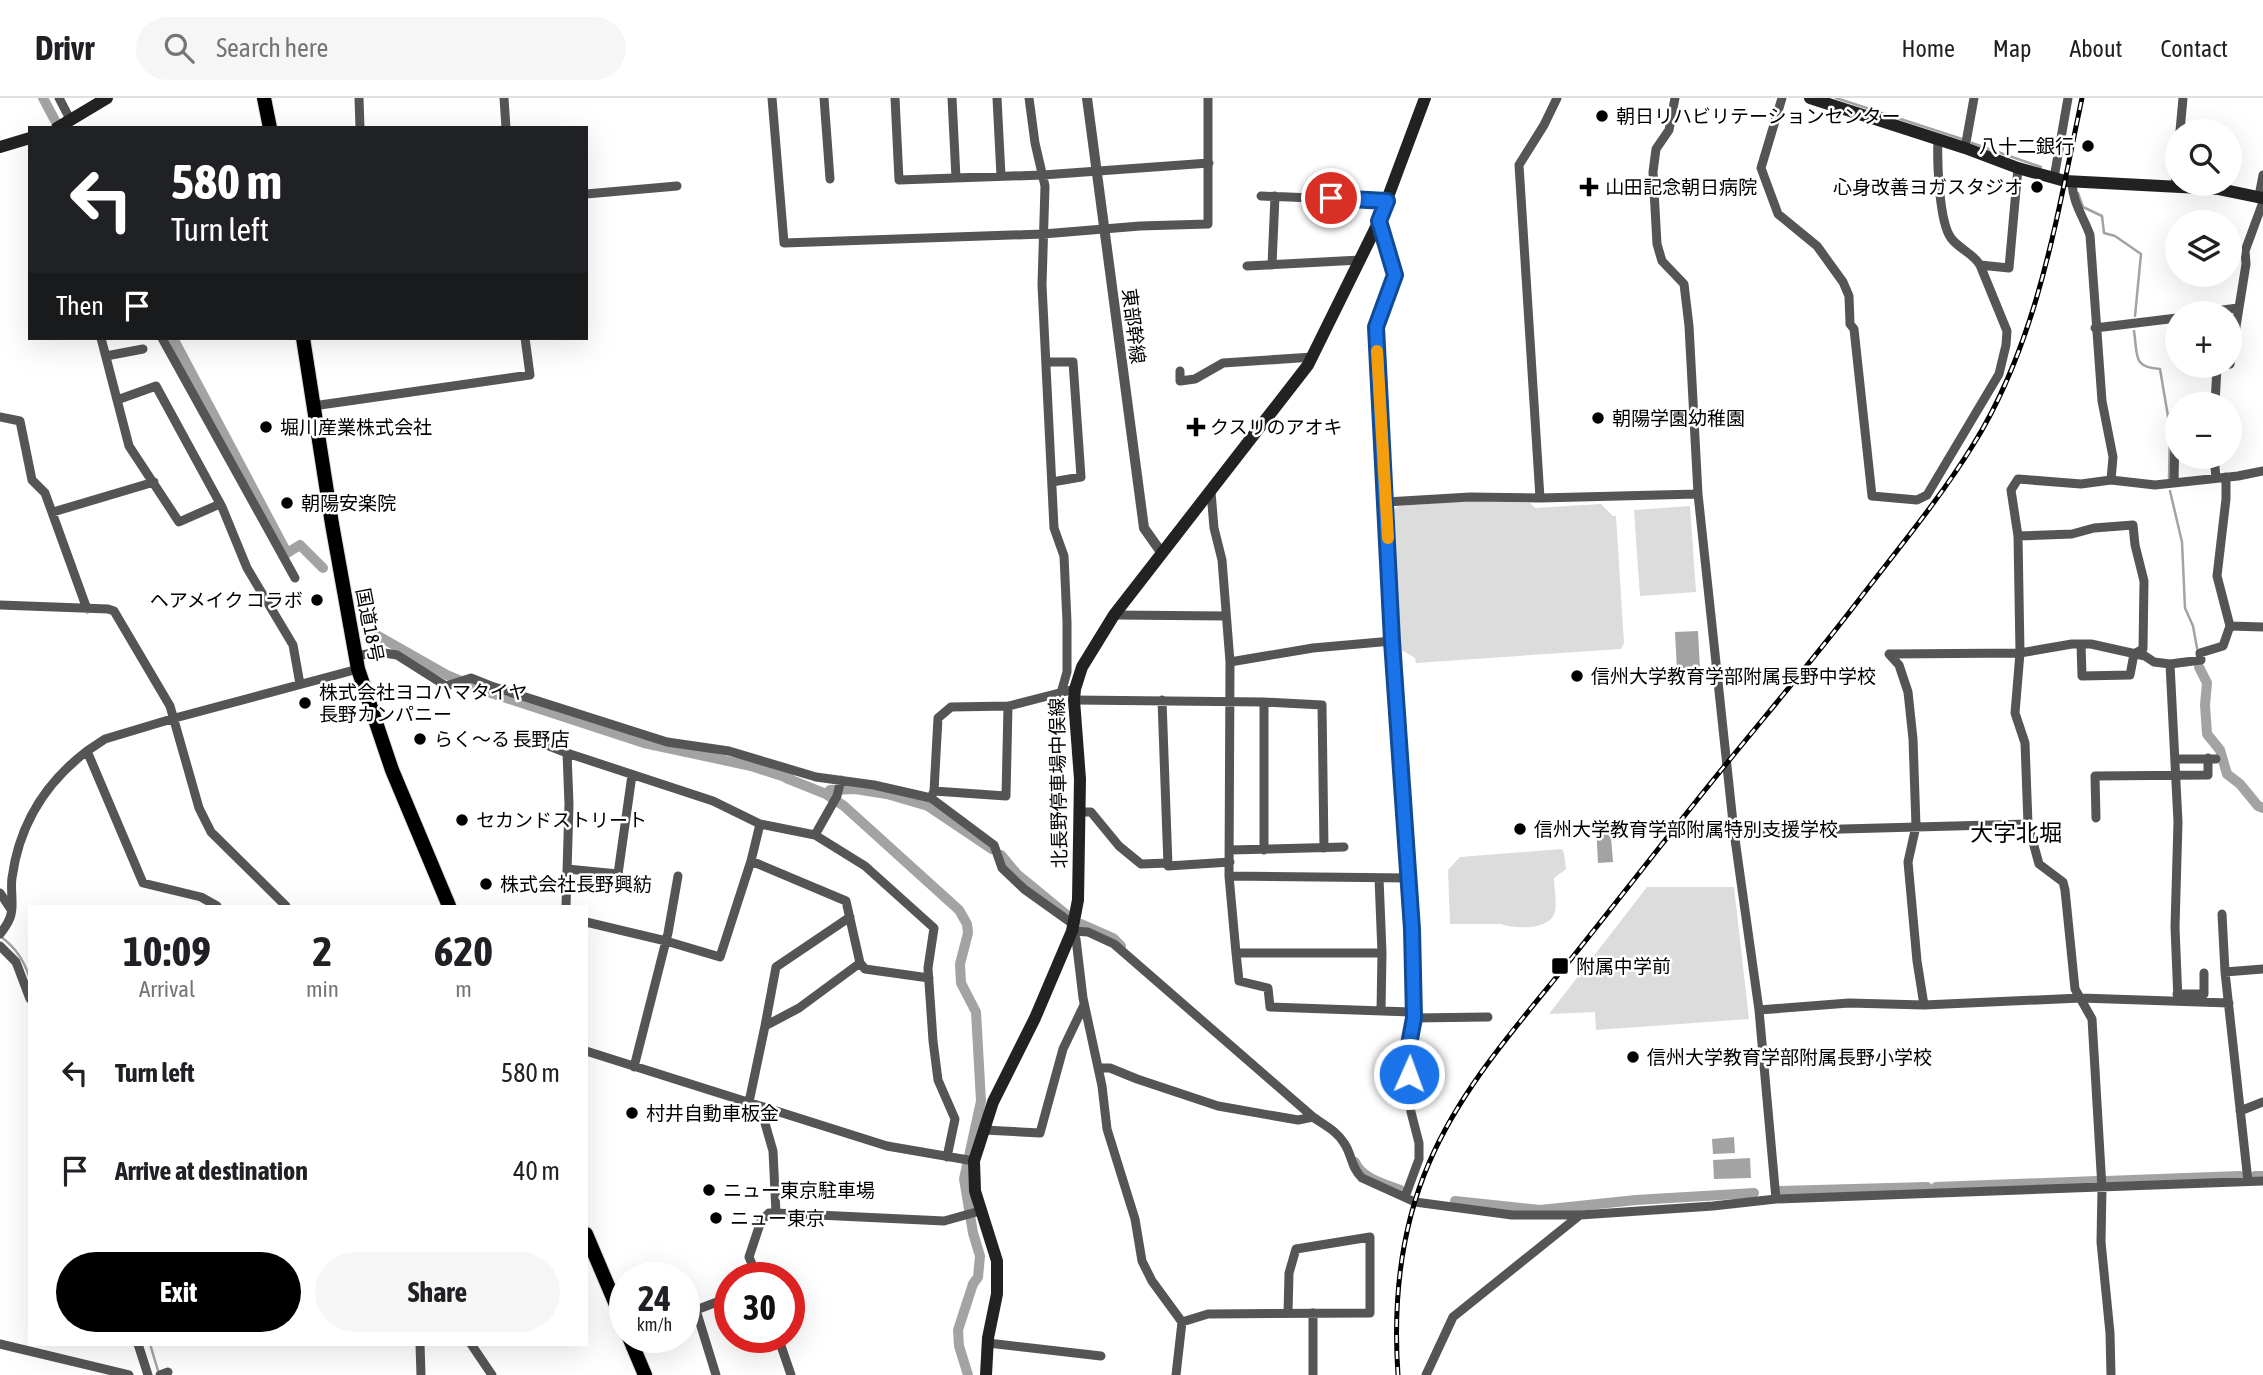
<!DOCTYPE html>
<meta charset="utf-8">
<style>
:root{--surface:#fff;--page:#f6f6f6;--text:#202124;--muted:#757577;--line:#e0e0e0;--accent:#000}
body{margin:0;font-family:"Asap Condensed","Noto Sans JP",sans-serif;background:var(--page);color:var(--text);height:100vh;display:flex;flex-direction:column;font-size:26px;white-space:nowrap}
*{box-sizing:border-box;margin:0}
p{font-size:23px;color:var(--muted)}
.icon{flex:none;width:38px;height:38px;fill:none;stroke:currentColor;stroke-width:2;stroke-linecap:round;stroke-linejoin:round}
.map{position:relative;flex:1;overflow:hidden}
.sheet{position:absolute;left:28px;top:807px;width:560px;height:441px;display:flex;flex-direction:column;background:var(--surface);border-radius:0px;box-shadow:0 7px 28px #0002}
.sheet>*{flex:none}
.top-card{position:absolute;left:28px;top:28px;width:560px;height:214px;border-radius:0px;box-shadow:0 7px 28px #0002;background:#202124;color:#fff;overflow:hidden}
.controls{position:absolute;left:2165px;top:21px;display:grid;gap:14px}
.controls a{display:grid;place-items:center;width:77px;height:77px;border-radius:50%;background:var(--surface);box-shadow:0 7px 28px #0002;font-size:35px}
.speed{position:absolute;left:609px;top:1164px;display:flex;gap:14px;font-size:35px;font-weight:700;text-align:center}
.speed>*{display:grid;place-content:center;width:91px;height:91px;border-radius:50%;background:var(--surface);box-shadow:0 7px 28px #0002;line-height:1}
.speed small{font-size:18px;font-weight:400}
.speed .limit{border:10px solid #d22;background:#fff;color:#111}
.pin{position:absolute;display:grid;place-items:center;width:60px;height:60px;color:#fff;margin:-30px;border:4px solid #fff;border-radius:50%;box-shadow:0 2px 7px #0007}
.me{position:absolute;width:77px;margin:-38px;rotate:2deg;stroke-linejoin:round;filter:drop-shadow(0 0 5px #0008)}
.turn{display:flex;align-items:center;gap:24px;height:147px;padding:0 28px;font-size:32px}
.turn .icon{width:91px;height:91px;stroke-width:2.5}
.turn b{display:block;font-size:49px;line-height:60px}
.then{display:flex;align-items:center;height:66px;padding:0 28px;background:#0003;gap:14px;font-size:26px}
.eta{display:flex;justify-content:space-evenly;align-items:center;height:119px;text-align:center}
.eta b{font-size:42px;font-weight:700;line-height:49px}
.primary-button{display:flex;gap:14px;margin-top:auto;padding:14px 28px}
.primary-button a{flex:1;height:80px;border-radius:42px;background:var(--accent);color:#fff;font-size:28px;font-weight:700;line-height:80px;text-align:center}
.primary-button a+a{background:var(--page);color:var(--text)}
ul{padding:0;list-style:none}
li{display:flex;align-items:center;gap:21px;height:98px;padding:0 28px}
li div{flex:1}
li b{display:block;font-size:26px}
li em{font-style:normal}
header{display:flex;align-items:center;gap:42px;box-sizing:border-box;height:98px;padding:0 35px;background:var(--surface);border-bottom:2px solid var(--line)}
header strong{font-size:33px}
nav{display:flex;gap:38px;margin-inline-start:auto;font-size:24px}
.search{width:490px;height:63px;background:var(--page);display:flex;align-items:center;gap:18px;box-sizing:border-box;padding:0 24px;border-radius:38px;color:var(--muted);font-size:26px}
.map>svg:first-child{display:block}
</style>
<header>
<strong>Drivr</strong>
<div class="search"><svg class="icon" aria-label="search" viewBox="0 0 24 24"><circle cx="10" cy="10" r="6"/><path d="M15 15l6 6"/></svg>Search here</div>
<nav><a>Home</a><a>Map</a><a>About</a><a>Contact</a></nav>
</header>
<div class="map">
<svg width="2263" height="1277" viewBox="0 0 2263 1277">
<rect width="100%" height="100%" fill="#fff"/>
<path fill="#dcdcdc" d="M 1471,403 L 1530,405 L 1535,410 L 1601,406 L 1613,418 L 1616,418 L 1624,545 L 1621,551 L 1416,565 L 1415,560 L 1400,551 L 1393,412 L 1398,408 Z
M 1690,408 L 1696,494 L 1640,498 L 1634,412 Z
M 1562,751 L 1564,755 L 1566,771 L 1554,780 C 1554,790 1557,803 1555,813 C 1551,833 1515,831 1501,826 L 1450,826 L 1448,772 L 1460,759 Z
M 1647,789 L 1734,789 L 1749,921 L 1596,932 L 1595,914 L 1549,916 Z"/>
<path fill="#a3a3a3" d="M 1698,533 L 1700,571 L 1677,572 L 1675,534 Z
M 1610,726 L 1613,764 L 1598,765 L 1596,727 Z
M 1734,1039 L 1735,1055 L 1713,1056 L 1712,1041 Z
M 1750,1060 L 1751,1080 L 1714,1081 L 1713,1062 Z"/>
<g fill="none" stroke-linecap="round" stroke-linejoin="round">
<path stroke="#a3a3a3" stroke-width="2.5" d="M 1836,0 L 1962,41
M 1972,45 L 2041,69
M 2078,95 L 2083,109 L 2102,118 L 2104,135 L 2115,138 L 2141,156 L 2135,218
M 2134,233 C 2138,258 2132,269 2160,271 L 2170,330 L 2169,380
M 2170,393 L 2182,444 L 2185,510 L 2193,528 L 2197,550
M 0,838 C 16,850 24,862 30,881
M 150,1246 L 159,1276"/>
<path stroke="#a3a3a3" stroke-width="10" d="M 43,0 L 59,30
M 173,240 L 287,455 L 300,447 L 323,470
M 373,535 L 447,577 L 485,593 L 644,645 L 751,668 L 791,681
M 2199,569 L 2207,585 L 2205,607 L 2207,636 L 2220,652 L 2227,676 L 2240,686 L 2258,708 L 2263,710
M 786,680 L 826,696 L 844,708 L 959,812 L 967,826 L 968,835 L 960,866 L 961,885 L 976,914 L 981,1003 L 964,1081 L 973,1135 L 980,1158 L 978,1179 L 973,1186 L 958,1232 L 959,1248 L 968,1277
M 830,692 L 855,691 L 887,696 L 928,708 L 992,751
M 1001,757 L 1017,776 L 1067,817
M 1081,826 L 1113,840 L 1121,848
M 1355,1064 C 1361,1080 1385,1086 1400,1092
M 2255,1078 L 2263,1078
M 2105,1083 L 2240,1078
M 1936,1089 L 2097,1083
M 1779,1093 L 1927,1089
M 1455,1103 L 1540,1112 L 1636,1102 L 1754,1095"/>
<defs>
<path id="trunk" d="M 264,0 L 270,30
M 303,240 L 332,426 L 358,571 L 392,672 L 449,808
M 586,1136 L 625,1228
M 629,1239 L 645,1277"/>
</defs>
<use href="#trunk" stroke="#dbdbdb" stroke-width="16"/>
<path stroke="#555" stroke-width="9" d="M 59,0 L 71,23
M 359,0 L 360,30
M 504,0 L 506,30
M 772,0 L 784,145 L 1043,136 L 1140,128 L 1208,126 L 1208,0
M 824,0 L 830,81
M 895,0 L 899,82 L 1043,77 L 1209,65
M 952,0 L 956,80
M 997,0 L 1001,78
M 1029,0 L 1035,45 L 1045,88 L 1042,187 L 1054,430 L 1064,458 L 1067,524 L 1067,574 L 1061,595
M 1675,0 L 1669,32 L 1656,51 L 1653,74 L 1657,146 L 1662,163 L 1684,186 L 1689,228 L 1698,396 L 1734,734 L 1759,912 L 1776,1101
M 1782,0 L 1761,70 L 1778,116 L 1817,148 L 1843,184 L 1849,198 L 1850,226 L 1854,231 L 1872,398 L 1917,402 L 1927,397 L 1999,276 L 2006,247 L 2007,233 L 1980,167 C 1973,155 1959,151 1951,140 C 1939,124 1937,63 1938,41
M 2180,33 L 2183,0
M 1965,50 L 1974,0
M 2054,80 L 2068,0
M 2072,85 C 2073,105 2083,118 2090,137 L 2102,303 L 2113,359 L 2111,382
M 2175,88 L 2177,65
M 586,96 L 677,88
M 1261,98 L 1387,103
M 2259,98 L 2263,77
M 1379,123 L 1395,177 L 1376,229 L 1392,543 L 1412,831 L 1414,920 L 1407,957 L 1411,1014 L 1419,1045 L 1419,1061 L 1405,1099
M 1272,167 L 1275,98
M 1980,167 L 2009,170 L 2018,70
M 1247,168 L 1360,162
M 2200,215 L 2238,210
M 2095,230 L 2177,220
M 101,240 L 129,348 L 179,424 L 220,406
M 162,240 L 295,480
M 106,258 L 143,251
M 1046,264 L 1073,264 L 1081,379 L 1052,384
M 2230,266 L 2246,166 L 2245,153 L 2263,104
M 1180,273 L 1180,283 L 1195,281 L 1223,265 L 1313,259
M 117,302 L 156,288 L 222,409 L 247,470 L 293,547 L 300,586
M 2215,306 L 2217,269 L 2223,268
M 313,308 L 530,277 L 525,240
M 0,319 L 20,323 L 32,382 L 45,395 L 87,511
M 2214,359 L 2216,380
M 2226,379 L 2226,401 L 2217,478 L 2230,528
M 2174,385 L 2175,333 L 2177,333
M 1211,394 L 1214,430 L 1222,462 L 1230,564 L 1229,778 L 1236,855 L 1382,855 L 1381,913
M 1540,400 L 1519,67 L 1544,27 L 1557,0
M 1386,404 L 1470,399 L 1540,400 L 1698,396
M 53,414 L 154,384
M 2018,438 L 2072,436 L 2094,430 L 2133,427 L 2135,447 L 2144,483 L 2143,551 L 2134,556 L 2130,577 L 2082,578 L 2081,546
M 0,507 L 108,511 L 114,513 L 170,608 L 199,710 L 211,734 L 286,808
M 1114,517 L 1226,518
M 356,558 L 378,554 L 397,557 L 446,588 L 471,580 L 491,588 L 667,644 L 729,653 L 816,679 L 874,687 L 931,700 L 994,747 L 1002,770 L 1024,791 L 1073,826
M 1230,564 L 1313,550 L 1392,543
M 2170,566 L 2201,562 L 2200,555 L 2223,548 L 2230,528 L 2263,529
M 1074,602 L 1264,604 L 1322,607 L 1324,750
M 1162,602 L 1168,768 L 1230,764
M 1264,604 L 1264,752
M 531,641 L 567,655
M 87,653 L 105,641 L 175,620 L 358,571
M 2176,661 L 2216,661
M 934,693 L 1006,698 L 1008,608
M 931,700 L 934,693 L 938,620 L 951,609 L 1009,608 L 1075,591
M 1080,714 L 1091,714 L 1119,748 L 1141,766 L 1168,765
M 2096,720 L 2095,678 L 2208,677 L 2208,660
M 760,726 L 751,763 L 846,803 L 860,865 L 865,871 L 929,880
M 1734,734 L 2028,726
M 815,737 L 837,698 L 841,682
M 1230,752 L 1344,749
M 567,771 L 618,776 L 632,677
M 1229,778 L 1410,780
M 1379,780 L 1382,855
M 0,795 L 10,810
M 566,808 L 569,706 L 567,655 L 713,703 L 760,726 L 815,737 L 865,768 L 934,830 L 928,870 L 933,943 L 938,982 L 955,1021 L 947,1059
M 2222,816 L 2225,874
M 586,824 L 666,843 L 720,859 L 751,763
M 1072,833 L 1088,834 L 1114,846 L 1313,1019 C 1324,1027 1337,1033 1344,1045 C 1352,1056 1351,1070 1362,1080 L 1415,1104 L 1512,1117 L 1580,1117
M 1072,833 L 1076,841 L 1083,900 L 1102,988 L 1107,1031 L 1135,1121 L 1142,1163 L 1152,1183 L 1182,1224 L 1176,1277
M 0,836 C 3,832 7,827 9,822 C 15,811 10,792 12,780 C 19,727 45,685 87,653 L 143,785 L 201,799 L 217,808
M 0,848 L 16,864 L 30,901
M 1236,855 L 1239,883 L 1268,890 L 1270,909 L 1411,914 L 1414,920 L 1488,919
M 2177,896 L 2204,896 L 2204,875
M 1924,907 L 1917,863 L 1908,764 L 1916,728 L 1913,641 L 1908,594 L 1899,567 L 1889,556 L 2020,555 L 2072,546 L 2091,546 L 2145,558 L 2154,564 L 2170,566 L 2178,724 L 2175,829 L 2178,903
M 1759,912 L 1849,905 L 1924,907 L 2081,900 L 2229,905
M 765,928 L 776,869 L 850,819
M 586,953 L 887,1048 L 974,1063
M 634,969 L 668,835 L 678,778
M 1098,970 L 1110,970 L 1137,981 L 1218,1008 L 1298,1022 L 1313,1019
M 749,1004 L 765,928 L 799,910 L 860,865
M 760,1008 L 773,1053 L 776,1115 L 944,1123 L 980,1113
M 2240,1013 L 2263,1004
M 984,1032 L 1040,1035 L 1063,951 L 1084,907
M 2248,1083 L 2225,874 L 2263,871
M 758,1180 L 749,1159 L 761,1123 L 769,1115 L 776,1115
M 1182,1224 L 1208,1216 L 1370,1215 L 1370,1139 L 1296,1151 L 1289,1175 L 1288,1215
M 778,1239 L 791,1277
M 988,1245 L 1101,1258
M 0,1246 L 129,1277
M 138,1246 L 148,1277
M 420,1246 L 421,1277
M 471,1246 L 492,1277
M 160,1277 L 168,1274
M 716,1277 L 696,1212 L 730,1199
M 1313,1277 L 1313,1215
M 1426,1277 L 1453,1219 L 1580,1117 L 1713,1108 L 1776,1101 L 2263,1083
M 2111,1277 L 2110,1235 L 2101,1144 L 2102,1090 L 2092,921 L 2075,891 L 2065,792 L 2063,784 L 2039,766 L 2028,726 L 2025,645 L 2015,615 L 2020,555 L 2018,438 L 2011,392 L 2018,381 L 2081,386 L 2111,382 L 2155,387 L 2238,378 L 2263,373"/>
<path stroke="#555" stroke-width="10" d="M 1087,0 L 1144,430 L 1161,454"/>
<path stroke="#222" stroke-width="12" d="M 1810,0 L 1965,50 L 2018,70 L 2065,83 L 2219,91 L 2263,100
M 57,30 L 107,0
M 0,49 L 30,40
M 986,1277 L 988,1240 L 997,1196 L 997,1163 L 975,1093 L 974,1063 L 993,1004 L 1035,920 L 1072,833 L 1078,802 L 1080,681 L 1074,602 L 1075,591 L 1082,569 L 1114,517 L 1308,267 L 1379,123 L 1425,0"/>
<use href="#trunk" stroke="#000" stroke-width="14"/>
<defs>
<path id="rail" d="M 1398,1277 C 1393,1205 1400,1132 1429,1065 C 1464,983 1528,916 1583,846 C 1631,786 1678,725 1727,665 C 1771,611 1816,558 1858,503 C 1897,452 1939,402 1973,347 C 2038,243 2057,118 2082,0"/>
</defs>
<use href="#rail" stroke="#000" stroke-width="5"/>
<use href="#rail" stroke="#fff" stroke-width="2.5" stroke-dasharray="8" stroke-linecap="butt"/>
</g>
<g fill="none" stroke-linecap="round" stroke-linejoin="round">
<defs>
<path id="route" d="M 1331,100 L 1387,103 L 1379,123 L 1395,177 L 1376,229 L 1392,543 L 1412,831 L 1414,920 L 1407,957 L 1409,976"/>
</defs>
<use href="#route" stroke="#114b97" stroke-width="18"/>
<use href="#route" stroke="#1a73e8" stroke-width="12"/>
<path stroke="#f59e0b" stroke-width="12" d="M 1377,253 L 1388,440"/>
</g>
<g fill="#000" stroke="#fff" stroke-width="2.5">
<circle cx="1602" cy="18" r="7"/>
<circle cx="2088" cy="48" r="7"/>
<path d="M1585.5 78.5h7v7h7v7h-7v7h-7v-7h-7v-7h7z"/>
<circle cx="2037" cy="89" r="7"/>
<circle cx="1598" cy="320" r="7"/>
<circle cx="266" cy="329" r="7"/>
<path d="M1192.5 318.5h7v7h7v7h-7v7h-7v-7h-7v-7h7z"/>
<circle cx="287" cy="405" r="7"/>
<circle cx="317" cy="502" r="7"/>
<circle cx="1577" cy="578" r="7"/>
<circle cx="305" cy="605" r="7"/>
<circle cx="420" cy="641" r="7"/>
<circle cx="462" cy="722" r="7"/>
<circle cx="1520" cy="731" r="7"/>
<circle cx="486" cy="786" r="7"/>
<rect x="1551" y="859" width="18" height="18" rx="3.5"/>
<circle cx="1633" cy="959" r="7"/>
<circle cx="632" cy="1015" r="7"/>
<circle cx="709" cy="1092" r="7"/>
<circle cx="716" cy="1120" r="7"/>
</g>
<g text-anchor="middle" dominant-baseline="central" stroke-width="5" stroke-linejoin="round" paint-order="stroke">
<g font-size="19" fill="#000" stroke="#fff" text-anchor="start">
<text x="1616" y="18">朝日リハビリテーションセンター</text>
<text x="2074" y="48" text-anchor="end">八十二銀行</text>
<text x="1605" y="89">山田記念朝日病院</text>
<text x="2023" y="89" text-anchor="end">心身改善ヨガスタジオ</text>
<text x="1612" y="320">朝陽学園幼稚園</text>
<text x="280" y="329">堀川産業株式会社</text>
<text x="1210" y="329">クスリのアオキ</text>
<text x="301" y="405">朝陽安楽院</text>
<text x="303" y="502" text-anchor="end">ヘアメイク コラボ</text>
<text x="1591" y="578">信州大学教育学部附属長野中学校</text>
<text x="319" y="594">株式会社ヨコハマタイヤ<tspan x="319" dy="22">長野カンパニー</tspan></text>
<text x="434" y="641">らく〜る 長野店</text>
<text x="476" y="722">セカンドストリート</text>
<text x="1534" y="731">信州大学教育学部附属特別支援学校</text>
<text x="500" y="786">株式会社長野興紡</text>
<text x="1576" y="868">附属中学前</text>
<text x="1647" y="959">信州大学教育学部附属長野小学校</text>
<text x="646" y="1015">村井自動車板金</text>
<text x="723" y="1092">ニュー東京駐車場</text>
<text x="730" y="1120">ニュー東京</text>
</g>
<g font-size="19" fill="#000" stroke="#fff">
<text transform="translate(1134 228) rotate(83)">東部幹線</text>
<text transform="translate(370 527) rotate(79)">国道18号</text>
<text transform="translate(1058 685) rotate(-91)">北長野停車場中俣線</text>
</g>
<g font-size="23" fill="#000" stroke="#fff">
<text x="2016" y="735">大字北堀</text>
</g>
</g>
</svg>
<div class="controls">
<a><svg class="icon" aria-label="search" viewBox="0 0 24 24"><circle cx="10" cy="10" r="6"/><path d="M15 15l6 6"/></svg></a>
<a><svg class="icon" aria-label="layers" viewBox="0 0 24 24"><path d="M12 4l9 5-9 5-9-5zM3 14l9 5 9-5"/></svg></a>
<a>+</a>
<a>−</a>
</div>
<div class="speed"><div>24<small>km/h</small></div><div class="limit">30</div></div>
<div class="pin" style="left:1331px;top:100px;background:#d93025"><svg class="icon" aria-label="arrive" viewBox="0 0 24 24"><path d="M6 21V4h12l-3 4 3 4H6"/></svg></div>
<svg class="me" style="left:1409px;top:976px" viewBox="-20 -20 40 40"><circle r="17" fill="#1a73e8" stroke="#fff" stroke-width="3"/><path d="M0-11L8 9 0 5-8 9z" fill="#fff"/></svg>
<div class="top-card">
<div class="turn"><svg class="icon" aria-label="left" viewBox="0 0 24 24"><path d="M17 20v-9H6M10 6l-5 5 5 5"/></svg><div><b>580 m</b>Turn left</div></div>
<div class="then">Then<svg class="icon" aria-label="arrive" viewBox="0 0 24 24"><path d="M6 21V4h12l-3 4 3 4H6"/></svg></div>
</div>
<section class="sheet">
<div class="eta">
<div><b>10:09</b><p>Arrival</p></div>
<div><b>2</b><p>min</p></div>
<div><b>620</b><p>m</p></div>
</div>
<ul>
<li><svg class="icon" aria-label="left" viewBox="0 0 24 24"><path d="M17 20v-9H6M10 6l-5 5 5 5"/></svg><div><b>Turn left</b></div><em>580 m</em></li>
<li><svg class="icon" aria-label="arrive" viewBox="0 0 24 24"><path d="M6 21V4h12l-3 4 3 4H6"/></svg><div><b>Arrive at destination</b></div><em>40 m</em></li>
</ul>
<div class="primary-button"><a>Exit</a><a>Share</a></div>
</section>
</div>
